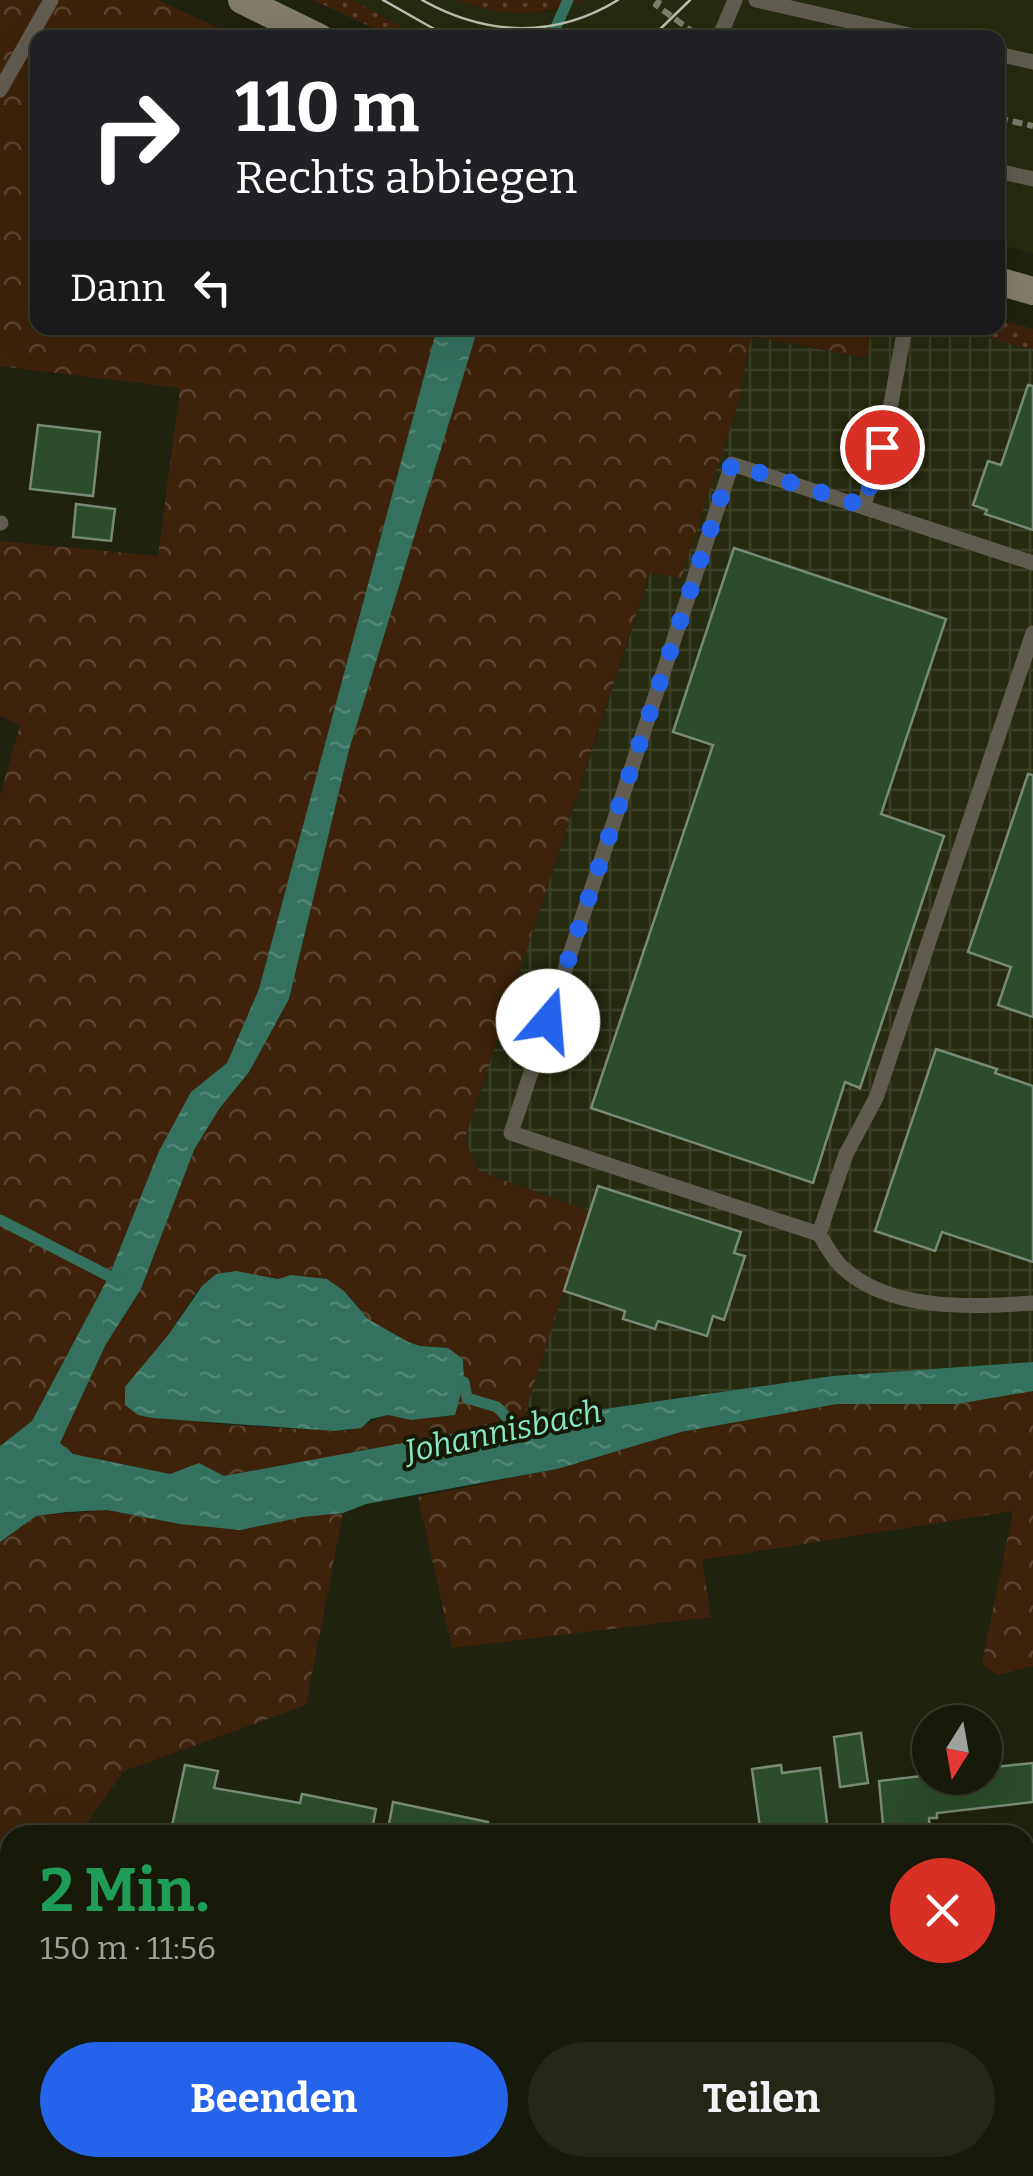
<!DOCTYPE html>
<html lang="de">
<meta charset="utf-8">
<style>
:root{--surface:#171a0a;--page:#242718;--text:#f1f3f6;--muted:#9ea19c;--line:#36382b;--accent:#2563eb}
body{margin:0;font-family:Bitter,serif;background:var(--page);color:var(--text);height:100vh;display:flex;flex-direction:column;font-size:38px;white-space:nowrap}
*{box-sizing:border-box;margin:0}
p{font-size:32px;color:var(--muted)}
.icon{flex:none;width:55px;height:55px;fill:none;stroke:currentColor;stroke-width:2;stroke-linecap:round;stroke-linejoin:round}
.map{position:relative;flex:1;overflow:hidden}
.drawer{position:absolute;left:0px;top:1825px;width:1035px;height:352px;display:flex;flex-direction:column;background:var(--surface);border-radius:30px 30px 0 0;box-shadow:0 10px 40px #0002,0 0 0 2px var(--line)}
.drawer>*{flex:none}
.banner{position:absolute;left:30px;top:30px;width:975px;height:305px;border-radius:20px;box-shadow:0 10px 40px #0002,0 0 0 2px var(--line);background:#202124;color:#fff;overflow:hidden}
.needle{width:65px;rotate:191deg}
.controls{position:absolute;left:912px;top:1705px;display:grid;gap:20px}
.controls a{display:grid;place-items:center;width:90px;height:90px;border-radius:50%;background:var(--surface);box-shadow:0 10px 40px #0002,0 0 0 2px var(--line);font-size:50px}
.pin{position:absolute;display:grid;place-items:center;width:85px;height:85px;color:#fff;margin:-42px;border:5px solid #fff;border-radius:50%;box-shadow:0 2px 10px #0007}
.me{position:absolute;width:110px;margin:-55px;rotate:18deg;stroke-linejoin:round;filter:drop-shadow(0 0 8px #0008)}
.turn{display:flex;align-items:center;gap:35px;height:210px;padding:0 40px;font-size:45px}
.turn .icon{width:130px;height:130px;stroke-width:2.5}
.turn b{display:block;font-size:70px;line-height:85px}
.then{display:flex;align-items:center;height:95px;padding:0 40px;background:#0003;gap:20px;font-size:38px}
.round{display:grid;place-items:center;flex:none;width:105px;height:105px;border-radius:52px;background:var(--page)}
.head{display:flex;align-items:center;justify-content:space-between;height:170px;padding:0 40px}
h1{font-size:60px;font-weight:700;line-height:75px;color:#1e9e55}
.cta{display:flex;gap:20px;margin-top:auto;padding:20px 40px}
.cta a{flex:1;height:115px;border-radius:60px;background:var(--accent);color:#fff;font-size:40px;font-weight:700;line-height:115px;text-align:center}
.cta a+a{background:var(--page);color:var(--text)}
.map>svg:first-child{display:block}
</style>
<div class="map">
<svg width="1033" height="2176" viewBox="0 0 1033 2176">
<defs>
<pattern id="industrial-grid" width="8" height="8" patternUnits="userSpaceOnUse" patternTransform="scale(2.5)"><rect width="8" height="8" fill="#262a0e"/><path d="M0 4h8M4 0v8" fill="none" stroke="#3b3f25"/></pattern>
<pattern id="grass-dots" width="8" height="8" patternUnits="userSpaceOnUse" patternTransform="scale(2.5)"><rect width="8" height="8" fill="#3e230a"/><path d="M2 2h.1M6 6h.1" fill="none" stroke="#5a432e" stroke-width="1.8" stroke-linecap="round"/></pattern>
<pattern id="forest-crowns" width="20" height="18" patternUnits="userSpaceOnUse" patternTransform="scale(2.5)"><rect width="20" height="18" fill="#3e230a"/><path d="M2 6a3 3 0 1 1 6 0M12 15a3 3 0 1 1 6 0" fill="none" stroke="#5a432e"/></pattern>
<pattern id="water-ripples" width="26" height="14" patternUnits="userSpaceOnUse" patternTransform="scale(2.5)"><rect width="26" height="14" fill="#34715f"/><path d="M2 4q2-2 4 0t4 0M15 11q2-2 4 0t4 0" fill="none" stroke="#528676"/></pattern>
</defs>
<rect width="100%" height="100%" fill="#1f220e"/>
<path fill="#262a0e" d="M 353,0 L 457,0 L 473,6 L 547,13 L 584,0 L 1033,0 L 1033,254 L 998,244 L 998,38 L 420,37 Z"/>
<path fill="url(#industrial-grid)" d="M 872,328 L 950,328 L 1033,349 L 1033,1362 L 832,1376 L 522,1421 L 589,1211 L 478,1171 L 465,1138 L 651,571 L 680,578 L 737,407 L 751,336 L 865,358 Z"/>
<path fill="url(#grass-dots)" d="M 313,0 L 353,0 L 420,37 L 393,37 Z
M 457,0 L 584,0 C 541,17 501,17 457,0 Z
M 998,320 L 1033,329 L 1033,349 L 950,328 L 998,328 Z"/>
<path fill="url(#forest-crowns)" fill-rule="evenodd" d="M 0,0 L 158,0 L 239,37 L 38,38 L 38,328 L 437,328 L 259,989 L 227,1063 L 191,1092 L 159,1151 L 109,1276 L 32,1421 L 0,1446 L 0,796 L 20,725 L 0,716 L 0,541 L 158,556 L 180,388 L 0,366 Z
M 478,328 L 872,328 L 866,358 L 751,336 L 737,407 L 681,578 L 650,572 L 465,1138 L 478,1171 L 589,1211 L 522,1421 L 224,1476 L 199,1464 L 170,1474 L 73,1454 L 59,1443 L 106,1344 L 141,1289 L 194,1150 L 219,1109 L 249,1072 L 289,999 L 349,750 ZM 236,1272 L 278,1279 L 291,1275 L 344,1291 L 368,1319 L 408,1342 L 420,1346 L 448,1348 L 455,1415 L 411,1420 L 388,1415 L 347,1431 L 334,1431 L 226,1425 L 138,1415 C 153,1376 176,1302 213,1277 C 220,1273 228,1273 236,1272 Z
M 1033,1391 L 1033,1666 L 997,1675 L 982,1663 L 1013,1511 L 702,1560 L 711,1617 L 452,1648 L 418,1497 L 557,1469 L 681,1432 L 837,1404 L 957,1404 Z
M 107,1510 L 180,1524 L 343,1513 L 306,1705 L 124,1771 L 78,1835 L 10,1835 L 10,2064 L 0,2063 L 0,1542 L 36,1516 Z"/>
<path fill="url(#water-ripples)" d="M 437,328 L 478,328 L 349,750 L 289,999 L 249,1072 L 219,1109 L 194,1150 L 141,1289 L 106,1344 L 60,1443 L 73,1454 L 170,1474 L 199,1463 L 224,1476 L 522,1421 L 832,1376 L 1033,1362 L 1033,1391 L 957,1404 L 837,1404 L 681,1432 L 557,1469 L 366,1504 L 343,1513 L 303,1517 L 240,1530 L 180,1524 L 107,1510 L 67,1512 L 36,1516 L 0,1542 L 0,1446 L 32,1421 L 109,1276 L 159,1151 L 191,1092 L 227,1063 L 259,989 Z
M 236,1271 L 278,1279 L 291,1275 L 327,1279 L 344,1291 L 368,1319 L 408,1342 L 420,1346 L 448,1348 L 463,1359 L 464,1382 L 455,1415 L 411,1420 L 388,1415 L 371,1419 L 361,1428 L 334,1431 L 152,1418 L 138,1415 L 125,1405 L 125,1387 L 169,1334 L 202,1286 L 216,1274 Z"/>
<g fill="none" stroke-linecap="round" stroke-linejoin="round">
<path stroke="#34715f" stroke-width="11" d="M 551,38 L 568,0
M 0,1220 L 109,1276 L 121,1279
M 464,1382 L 467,1398 L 497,1407 L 522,1433"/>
</g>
<path fill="#2b4d2a" stroke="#788a77" stroke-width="2.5" d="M 1028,385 L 1033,386 L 1033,530 L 985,514 L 987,510 L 973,505 L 988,461 L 1001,465 Z
M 38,425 L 100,432 L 93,496 L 30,489 Z
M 76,504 L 115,509 L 111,541 L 73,537 Z
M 734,548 L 946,619 L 881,814 L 944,836 L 860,1088 L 845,1082 L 813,1183 L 591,1108 L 713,745 L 673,732 Z
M 1028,774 L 1033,775 L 1033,1017 L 998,1005 L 1011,967 L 968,952 Z
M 936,1049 L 997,1069 L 995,1073 L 1033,1086 L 1033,1262 L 942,1232 L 935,1251 L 875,1231 Z
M 598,1186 L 741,1232 L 734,1253 L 745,1256 L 724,1320 L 713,1316 L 707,1336 L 658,1321 L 655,1329 L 623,1319 L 625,1311 L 564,1291 Z
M 861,1733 L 868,1783 L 840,1787 L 834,1737 Z
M 1033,1763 L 1033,1802 L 937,1813 L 937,1818 L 929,1818 L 930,1835 L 884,1835 L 879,1781 L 930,1775 L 985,1778 L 985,1768 Z
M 185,1765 L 218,1771 L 214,1788 L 300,1803 L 302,1794 L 376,1809 L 371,1835 L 170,1835 Z
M 781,1765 L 782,1773 L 820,1768 L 828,1831 L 761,1835 L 752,1769 Z
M 393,1802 L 488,1822 L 486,1835 L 387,1835 Z"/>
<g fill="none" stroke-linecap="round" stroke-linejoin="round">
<path stroke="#7b7e6d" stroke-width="6" stroke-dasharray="10 5" stroke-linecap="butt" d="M 660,0 L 656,5 L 697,35
M 998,118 L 1033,126
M 0,1989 L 10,1982"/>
<path stroke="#605c52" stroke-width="15" d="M 756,0 L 923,38
M 719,38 L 735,0
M 998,54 L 1033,62
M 0,90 L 51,0
M 998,171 L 1033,179
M 864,506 L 889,414 L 905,328
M 0,523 L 1,523
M 1033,633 L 876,1098 L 846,1154 L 819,1234 C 826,1245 833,1259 842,1267 C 890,1312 972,1307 1033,1303
M 819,1234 L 511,1133 L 732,464 L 1033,563
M 1025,1906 L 1033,1904"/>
<path stroke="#605c52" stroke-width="28" d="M 540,2168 L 541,2176"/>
<path stroke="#847d6e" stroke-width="28" d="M 242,0 L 320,38
M 998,281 L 1033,291"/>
<path stroke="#bdc0b1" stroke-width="2.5" d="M 383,0 L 450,38
M 422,0 C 486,36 555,39 618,0
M 651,38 L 690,0"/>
</g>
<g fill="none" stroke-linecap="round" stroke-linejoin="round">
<path stroke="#2563eb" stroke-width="18" stroke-dasharray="0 32.4" d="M 548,1021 L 732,464 L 864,506 L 882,447"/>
</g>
<g text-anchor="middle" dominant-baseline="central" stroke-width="8" stroke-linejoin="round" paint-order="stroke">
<g font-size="32" font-style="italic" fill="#87e6c8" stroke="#161905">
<text transform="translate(503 1431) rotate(-12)">Johannisbach</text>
</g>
</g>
</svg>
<div class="controls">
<a><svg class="needle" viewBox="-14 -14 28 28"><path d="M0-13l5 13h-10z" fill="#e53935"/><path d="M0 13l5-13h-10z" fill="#9ea19c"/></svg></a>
</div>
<div class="pin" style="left:882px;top:447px;background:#d93025"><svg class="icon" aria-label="arrive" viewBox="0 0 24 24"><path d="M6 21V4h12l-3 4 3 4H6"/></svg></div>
<svg class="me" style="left:548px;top:1021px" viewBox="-20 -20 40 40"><circle r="19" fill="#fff"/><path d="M0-13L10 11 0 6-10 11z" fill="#2563eb"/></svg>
<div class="banner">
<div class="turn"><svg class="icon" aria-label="right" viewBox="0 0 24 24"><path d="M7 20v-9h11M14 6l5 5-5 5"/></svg><div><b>110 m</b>Rechts abbiegen</div></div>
<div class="then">Dann<svg class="icon" aria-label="left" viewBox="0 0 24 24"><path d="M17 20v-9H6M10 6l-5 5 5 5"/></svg></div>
</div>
<section class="drawer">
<div class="head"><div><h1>2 Min.</h1><p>150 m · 11:56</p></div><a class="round" style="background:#d93025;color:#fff"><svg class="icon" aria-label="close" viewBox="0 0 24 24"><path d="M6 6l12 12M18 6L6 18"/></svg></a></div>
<div class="cta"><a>Beenden</a><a>Teilen</a></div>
</section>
</div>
